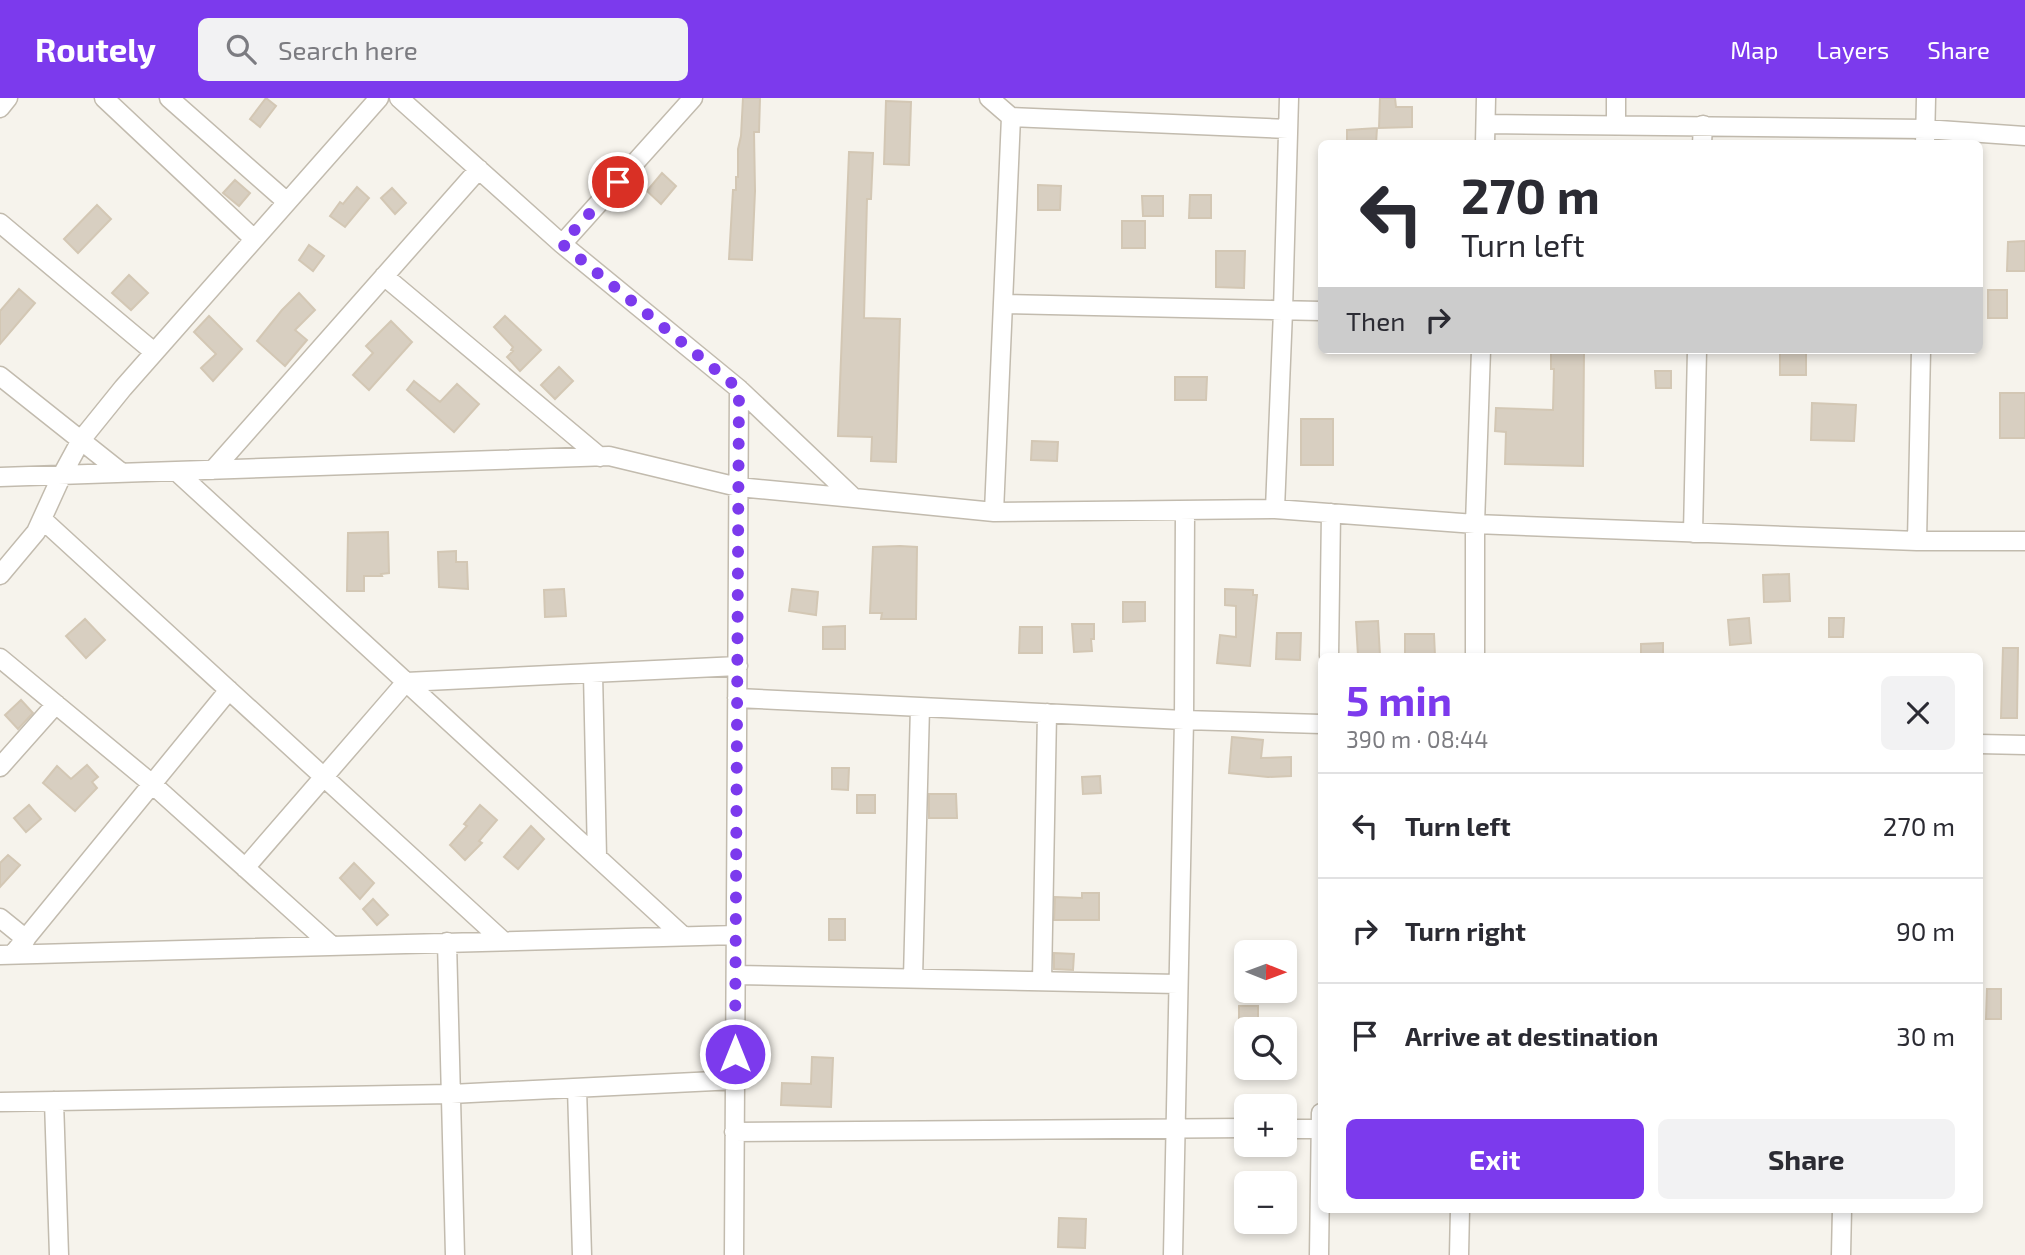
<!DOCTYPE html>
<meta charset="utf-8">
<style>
:root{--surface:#fff;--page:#f2f2f3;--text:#2b2b33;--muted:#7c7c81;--line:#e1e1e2;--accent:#7c3aed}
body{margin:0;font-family:"Exo 2",sans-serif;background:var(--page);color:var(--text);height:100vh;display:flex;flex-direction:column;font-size:26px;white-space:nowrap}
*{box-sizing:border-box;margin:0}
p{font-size:23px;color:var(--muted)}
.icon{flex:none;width:38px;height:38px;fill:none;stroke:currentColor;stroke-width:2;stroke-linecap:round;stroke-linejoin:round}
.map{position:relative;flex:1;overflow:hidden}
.sheet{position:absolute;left:1318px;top:555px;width:665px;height:560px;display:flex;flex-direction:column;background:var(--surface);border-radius:10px;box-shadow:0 4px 10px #0003}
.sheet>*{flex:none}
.guide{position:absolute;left:1318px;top:42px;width:665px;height:214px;border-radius:10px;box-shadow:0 4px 10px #0003;background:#fff;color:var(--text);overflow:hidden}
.needle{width:46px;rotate:91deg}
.controls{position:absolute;left:1234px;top:842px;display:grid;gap:14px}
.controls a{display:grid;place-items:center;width:63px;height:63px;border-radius:10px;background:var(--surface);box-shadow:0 4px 10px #0003;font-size:35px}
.pin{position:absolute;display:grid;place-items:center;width:60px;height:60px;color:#fff;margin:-30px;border:4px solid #fff;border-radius:50%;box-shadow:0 2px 7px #0007}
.me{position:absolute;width:77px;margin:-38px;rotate:0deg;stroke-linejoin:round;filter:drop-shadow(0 0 5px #0008)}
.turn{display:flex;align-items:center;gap:24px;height:147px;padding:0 28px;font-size:32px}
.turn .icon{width:91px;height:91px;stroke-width:2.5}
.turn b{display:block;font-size:49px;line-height:60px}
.then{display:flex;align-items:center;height:66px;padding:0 28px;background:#0003;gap:14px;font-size:26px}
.round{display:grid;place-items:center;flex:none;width:74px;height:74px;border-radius:10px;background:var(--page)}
.headline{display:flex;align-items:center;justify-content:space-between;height:119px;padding:0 28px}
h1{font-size:42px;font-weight:700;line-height:52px;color:var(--accent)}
.button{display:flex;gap:14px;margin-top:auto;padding:14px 28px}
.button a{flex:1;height:80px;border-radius:10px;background:var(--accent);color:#fff;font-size:28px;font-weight:700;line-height:80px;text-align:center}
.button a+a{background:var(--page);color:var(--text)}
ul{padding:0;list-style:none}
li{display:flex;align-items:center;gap:21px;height:105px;padding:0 28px;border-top:2px solid var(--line)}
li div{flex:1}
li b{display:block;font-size:26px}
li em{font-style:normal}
header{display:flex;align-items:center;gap:42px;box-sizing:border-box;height:98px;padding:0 35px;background:var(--accent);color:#fff}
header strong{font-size:33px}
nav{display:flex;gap:38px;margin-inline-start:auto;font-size:24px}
.search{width:490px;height:63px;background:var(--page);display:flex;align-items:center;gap:18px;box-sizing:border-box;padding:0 24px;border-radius:10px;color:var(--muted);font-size:26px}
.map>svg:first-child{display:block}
</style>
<header>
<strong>Routely</strong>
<div class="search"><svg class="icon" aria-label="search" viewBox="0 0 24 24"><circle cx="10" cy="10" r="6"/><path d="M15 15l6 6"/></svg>Search here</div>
<nav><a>Map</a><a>Layers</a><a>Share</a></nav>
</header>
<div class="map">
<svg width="2025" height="1157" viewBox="0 0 2025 1157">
<rect width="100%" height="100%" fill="#f6f3ec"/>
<path fill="#d8cfc1" stroke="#d3c7b4" stroke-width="2" d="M 266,0 L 276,8 L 260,29 L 250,21 Z
M 743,0 L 760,0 L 759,34 L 754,34 L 755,93 L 752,162 L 729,161 L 733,92 L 736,92 L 736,79 L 738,79 L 738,51 L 741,38 Z
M 1380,0 L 1395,0 L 1396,9 L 1412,9 L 1412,29 L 1379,30 Z
M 886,3 L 911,4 L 909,67 L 884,66 Z
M 1377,30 L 1376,46 L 1347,46 L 1347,32 Z
M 849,54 L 873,55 L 871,101 L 867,101 L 864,220 L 900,221 L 896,364 L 871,363 L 872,339 L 838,338 Z
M 662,75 L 676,88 L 661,106 L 647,93 Z
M 235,82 L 250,95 L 239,108 L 223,95 Z
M 1038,87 L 1061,88 L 1060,112 L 1038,112 Z
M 357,89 L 369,100 L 345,129 L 330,118 L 340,104 L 343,106 Z
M 392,90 L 406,105 L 395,116 L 381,100 Z
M 1190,97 L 1211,97 L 1211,120 L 1189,120 Z
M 1142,98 L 1163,98 L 1163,118 L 1143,118 Z
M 97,107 L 111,121 L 78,155 L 64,141 Z
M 1122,123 L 1145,123 L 1145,150 L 1122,150 Z
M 2025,143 L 2025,173 L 2007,173 L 2008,144 Z
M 309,147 L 324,158 L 313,173 L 299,162 Z
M 1216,153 L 1245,153 L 1244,190 L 1216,189 Z
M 129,177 L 148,195 L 131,212 L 112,195 Z
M 19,191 L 35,205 L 0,246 L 0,213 Z
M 1988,192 L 2007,192 L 2007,220 L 1988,220 Z
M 299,195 L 315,212 L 295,232 L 307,242 L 285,268 L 257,243 L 282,212 Z
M 209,218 L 242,251 L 213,283 L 201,270 L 216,256 L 194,234 Z
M 505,218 L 541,252 L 520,273 L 507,259 L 513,253 L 511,252 L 513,249 L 494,229 Z
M 391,223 L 412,244 L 369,292 L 353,277 L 373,255 L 366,248 Z
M 1551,252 L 1584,252 L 1583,368 L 1505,366 L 1506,334 L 1495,333 L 1496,310 L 1553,312 L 1554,271 L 1551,271 Z
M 1780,252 L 1806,252 L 1806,277 L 1780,277 Z
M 559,269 L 573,283 L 555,301 L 541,287 Z
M 1655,273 L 1671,273 L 1671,290 L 1656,290 Z
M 1175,279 L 1207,279 L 1206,302 L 1175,302 Z
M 414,283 L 440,304 L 457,286 L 479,306 L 454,334 L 407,292 Z
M 2000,295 L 2025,295 L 2025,340 L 2000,340 Z
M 1812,305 L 1856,307 L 1854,343 L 1811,342 Z
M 1301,321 L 1333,321 L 1333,367 L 1301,367 Z
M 1032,343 L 1058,344 L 1057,363 L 1031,362 Z
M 388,434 L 389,475 L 381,476 L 382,478 L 364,478 L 364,493 L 347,493 L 348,435 Z
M 900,448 L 917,449 L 916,521 L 881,521 L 882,515 L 870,515 L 873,449 Z
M 456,453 L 456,464 L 467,464 L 468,491 L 439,489 L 438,454 Z
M 1789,476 L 1790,503 L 1764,504 L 1763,477 Z
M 564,491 L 566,518 L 545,519 L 544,492 Z
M 792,491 L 818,494 L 816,517 L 789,513 Z
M 1225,491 L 1253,492 L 1253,497 L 1257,497 L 1250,568 L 1217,565 L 1220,537 L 1236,539 L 1236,508 L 1225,507 Z
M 1123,504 L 1145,504 L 1145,523 L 1123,524 Z
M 1749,520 L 1751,545 L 1730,547 L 1728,522 Z
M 1829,520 L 1844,520 L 1843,539 L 1829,539 Z
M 85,521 L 105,542 L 86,560 L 66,538 Z
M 1378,523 L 1380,558 L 1358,558 L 1356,524 Z
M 1072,526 L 1094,526 L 1094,541 L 1091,541 L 1092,553 L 1074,554 Z
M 845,528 L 845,551 L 823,551 L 823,529 Z
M 1020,529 L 1042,529 L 1042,555 L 1019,555 Z
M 1277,535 L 1301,535 L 1300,562 L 1276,561 Z
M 1405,536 L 1434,536 L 1435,558 L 1405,558 Z
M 1663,545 L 1663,558 L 1641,558 L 1641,546 Z
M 2003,550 L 2018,550 L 2017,620 L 2001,620 Z
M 21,602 L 33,615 L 18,631 L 5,617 Z
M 1232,639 L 1263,642 L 1261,660 L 1291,659 L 1291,678 L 1268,679 L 1229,675 Z
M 87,667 L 98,679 L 92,684 L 97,690 L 75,713 L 43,685 L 57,668 L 71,681 Z
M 832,670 L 849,670 L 848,692 L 832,691 Z
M 1100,678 L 1101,695 L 1083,696 L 1082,679 Z
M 929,696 L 956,696 L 957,720 L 929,720 Z
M 857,697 L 875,697 L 875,715 L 857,715 Z
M 29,707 L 41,721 L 26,734 L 14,720 Z
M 480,707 L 497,722 L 479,743 L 482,745 L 465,762 L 450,747 L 467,728 L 464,726 Z
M 531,728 L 544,741 L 518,771 L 504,759 Z
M 8,757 L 20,767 L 0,789 L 0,765 Z
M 354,765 L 374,785 L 360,801 L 340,780 Z
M 1082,795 L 1099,795 L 1099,822 L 1054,822 L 1055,799 L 1082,800 Z
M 373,801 L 388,817 L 377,827 L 363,811 Z
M 829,821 L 845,821 L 845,842 L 829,842 Z
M 1054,855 L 1074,856 L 1073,872 L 1054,871 Z
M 1987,891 L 2001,891 L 2001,921 L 1986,921 Z
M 1239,908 L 1258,908 L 1258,927 L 1239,927 Z
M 812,959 L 833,960 L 831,1009 L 781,1007 L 782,985 L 811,986 Z
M 1059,1120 L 1086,1121 L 1085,1150 L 1058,1149 Z"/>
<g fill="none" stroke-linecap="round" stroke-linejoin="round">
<defs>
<path id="minor" d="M 104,0 L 254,141
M 169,0 L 287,104
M 399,0 L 562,146 L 739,291 L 854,400 L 994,414 L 1275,411 L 1475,426 L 1917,443 L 2025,443
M 989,0 L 1011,19 L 1288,31
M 0,10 L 8,0
M 1486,26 L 1925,31 L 2025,38
M 1616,26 L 1616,0
M 1485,46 L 1486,0
M 1702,46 L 1703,27
M 1925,46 L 1926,0
M 0,125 L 154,254
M 562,146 L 693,0
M 384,178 L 600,359
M 1003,206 L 1321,213
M 0,278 L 122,375
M 213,372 L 479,71
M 176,373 L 683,838
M 0,379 L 609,358 L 738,389 L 854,400
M 1275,411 L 1283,213 L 1289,0
M 994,414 L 1011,19
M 42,421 L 503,843
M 1693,435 L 1697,252
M 1917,443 L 1921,252
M 0,477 L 36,434 L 62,377 L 81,342 L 123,290 L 379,0
M 1329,558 L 1331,415
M 1475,558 L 1475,426 L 1481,252
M 0,560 L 151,685 L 331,847
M 593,575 L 597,759
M 737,600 L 1184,622 L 1321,626
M 1979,646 L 2025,647
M 0,669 L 56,606
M 245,770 L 406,584 L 738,568
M 0,820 L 26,841
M 447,844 L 455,1157
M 13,856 L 229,592
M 0,857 L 736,837
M 736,877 L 1178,886
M 913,880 L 920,609
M 1042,883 L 1047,615
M 577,990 L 582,1157
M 54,1003 L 59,1157
M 0,1004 L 451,996 L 735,982
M 1284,1031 L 1321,1031
M 734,1034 L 1246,1030
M 734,1157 L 739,291
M 1173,1157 L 1184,622 L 1185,412
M 1319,1157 L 1321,1015
M 1459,1157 L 1460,1111
M 1841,1157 L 1842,1111"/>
</defs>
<use href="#minor" stroke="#c2bbae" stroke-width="21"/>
<use href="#minor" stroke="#fff" stroke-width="18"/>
</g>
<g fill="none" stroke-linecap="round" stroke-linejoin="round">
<path stroke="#7c3aed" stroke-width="12" stroke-dasharray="0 21.6" d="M 618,84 L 562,146 L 739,291 L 735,956"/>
</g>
</svg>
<div class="controls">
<a><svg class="needle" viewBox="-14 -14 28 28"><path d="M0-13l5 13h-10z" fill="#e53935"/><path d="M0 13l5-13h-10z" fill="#7c7c81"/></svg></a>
<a><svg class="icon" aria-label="search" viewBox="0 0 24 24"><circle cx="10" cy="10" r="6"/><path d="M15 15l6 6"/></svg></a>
<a>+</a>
<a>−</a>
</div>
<div class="pin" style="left:618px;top:84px;background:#d93025"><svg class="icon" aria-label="arrive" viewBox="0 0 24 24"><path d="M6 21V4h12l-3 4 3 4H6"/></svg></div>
<svg class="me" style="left:735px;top:956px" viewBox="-20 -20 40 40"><circle r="17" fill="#7c3aed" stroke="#fff" stroke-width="3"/><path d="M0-11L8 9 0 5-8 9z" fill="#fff"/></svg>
<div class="guide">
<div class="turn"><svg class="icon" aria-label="left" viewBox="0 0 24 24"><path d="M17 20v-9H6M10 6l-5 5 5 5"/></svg><div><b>270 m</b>Turn left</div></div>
<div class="then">Then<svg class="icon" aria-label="right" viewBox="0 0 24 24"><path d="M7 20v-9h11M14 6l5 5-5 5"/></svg></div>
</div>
<section class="sheet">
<div class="headline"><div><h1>5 min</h1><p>390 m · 08:44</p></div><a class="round"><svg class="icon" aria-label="close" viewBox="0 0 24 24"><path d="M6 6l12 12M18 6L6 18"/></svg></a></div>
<ul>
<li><svg class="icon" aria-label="left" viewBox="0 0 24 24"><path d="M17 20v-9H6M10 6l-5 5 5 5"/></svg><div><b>Turn left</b></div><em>270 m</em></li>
<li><svg class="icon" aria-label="right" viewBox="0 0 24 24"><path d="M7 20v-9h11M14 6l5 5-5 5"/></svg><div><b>Turn right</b></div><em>90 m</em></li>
<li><svg class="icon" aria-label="arrive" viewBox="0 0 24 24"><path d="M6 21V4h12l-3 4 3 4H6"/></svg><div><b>Arrive at destination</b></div><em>30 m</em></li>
</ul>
<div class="button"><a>Exit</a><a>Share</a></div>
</section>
</div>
